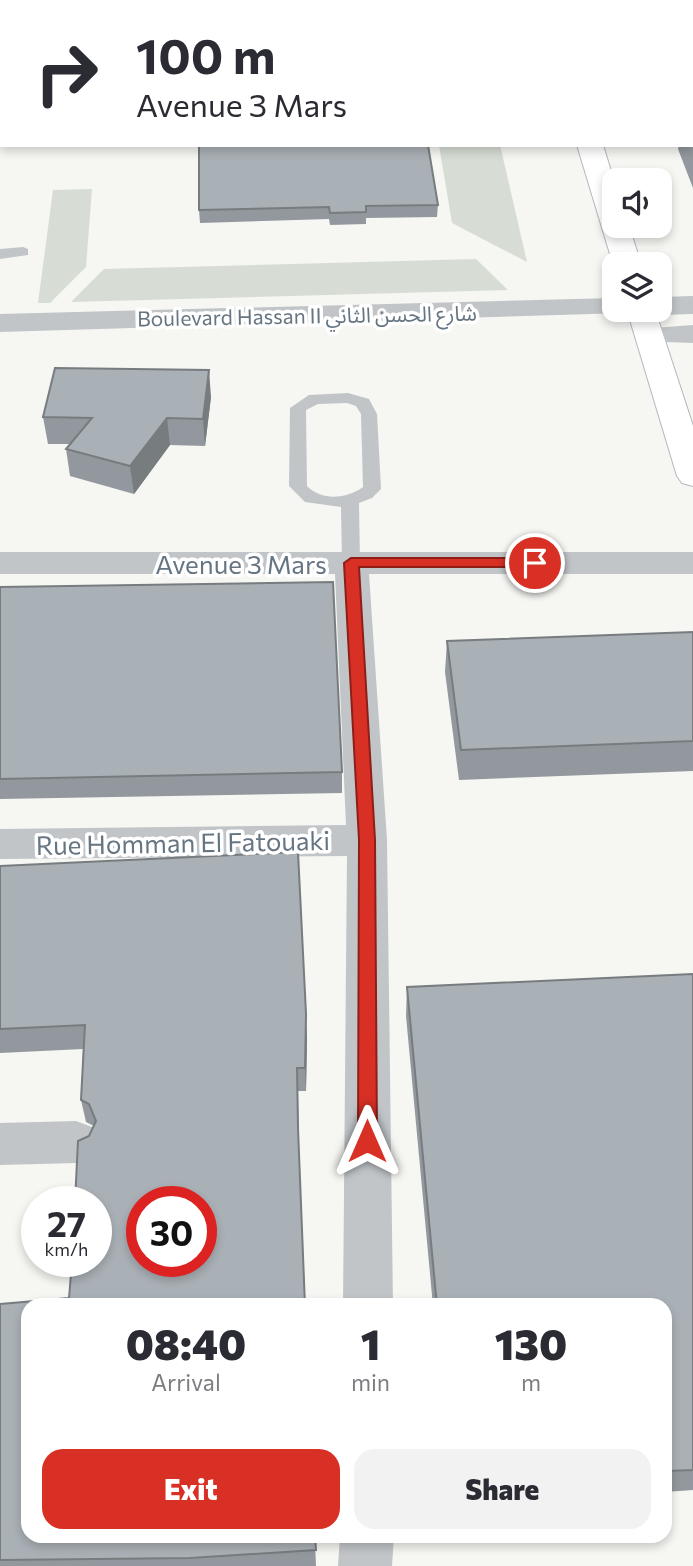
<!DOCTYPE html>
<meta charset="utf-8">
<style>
:root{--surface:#fff;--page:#f2f2f3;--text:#2b2b33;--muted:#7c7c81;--accent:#d93025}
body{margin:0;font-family:Commissioner,"Noto Sans Arabic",sans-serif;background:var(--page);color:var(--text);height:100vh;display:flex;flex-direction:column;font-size:26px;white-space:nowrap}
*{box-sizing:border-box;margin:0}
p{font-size:23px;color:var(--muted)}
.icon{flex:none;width:38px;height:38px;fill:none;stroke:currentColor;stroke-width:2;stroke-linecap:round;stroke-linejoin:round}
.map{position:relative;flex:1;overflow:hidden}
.panel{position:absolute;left:21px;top:1298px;width:651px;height:245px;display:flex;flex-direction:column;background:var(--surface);border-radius:21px;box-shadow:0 4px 10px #0003}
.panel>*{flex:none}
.guide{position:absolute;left:0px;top:0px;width:693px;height:147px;box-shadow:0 4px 10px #0003;background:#fff;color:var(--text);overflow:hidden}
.buttons{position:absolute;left:602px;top:168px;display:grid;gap:14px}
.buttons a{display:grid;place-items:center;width:70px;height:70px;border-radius:14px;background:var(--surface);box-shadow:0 4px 10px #0003;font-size:35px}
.speed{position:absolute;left:21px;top:1186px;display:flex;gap:14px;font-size:35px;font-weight:700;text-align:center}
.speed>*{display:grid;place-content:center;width:91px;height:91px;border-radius:50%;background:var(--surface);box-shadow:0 4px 10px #0003;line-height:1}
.speed small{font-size:18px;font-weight:400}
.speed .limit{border:10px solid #d22;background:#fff;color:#111}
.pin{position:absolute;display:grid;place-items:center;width:60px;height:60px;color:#fff;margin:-30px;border:4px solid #fff;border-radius:50%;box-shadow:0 2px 7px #0007}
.me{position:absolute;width:77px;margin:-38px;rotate:0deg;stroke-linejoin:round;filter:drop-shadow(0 0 5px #0008)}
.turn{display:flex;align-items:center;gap:24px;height:147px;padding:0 21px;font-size:32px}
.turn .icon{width:91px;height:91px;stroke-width:2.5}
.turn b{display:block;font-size:49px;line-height:60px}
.eta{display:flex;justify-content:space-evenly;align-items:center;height:119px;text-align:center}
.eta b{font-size:42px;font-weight:800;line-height:49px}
.cta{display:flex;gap:14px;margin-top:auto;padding:14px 21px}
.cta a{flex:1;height:80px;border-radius:21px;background:var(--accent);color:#fff;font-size:28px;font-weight:800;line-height:80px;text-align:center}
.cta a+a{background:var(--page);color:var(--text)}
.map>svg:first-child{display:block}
</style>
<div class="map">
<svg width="693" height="1566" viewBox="0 0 693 1566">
<rect width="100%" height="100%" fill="#f6f6f3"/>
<path fill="#d7ddd4" d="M 439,145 L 500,145 L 527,262 L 452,223 Z
M 92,189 L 86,267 L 50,303 L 38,303 L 53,190 Z
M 476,259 L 508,290 L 71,302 L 104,269 Z"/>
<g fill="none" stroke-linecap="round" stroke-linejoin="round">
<defs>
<path id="secondary" d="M 533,0 L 555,0 L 555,2 L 533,2 Z
M 577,145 L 603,145 L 614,181 L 614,226 L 629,226 L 641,264 L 613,264 Z
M 627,310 L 655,310 L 693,426 L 693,486 L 682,483 L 677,476 Z"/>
</defs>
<use href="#secondary" stroke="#b4b8bc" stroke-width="2"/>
<path fill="#c1c5c8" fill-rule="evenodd" d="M 23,247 L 28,249 L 28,255 L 0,259 L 0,249 Z
M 348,393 L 369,399 L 377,414 L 381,489 L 372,498 L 359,503 L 360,563 L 351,569 L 342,563 L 341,507 L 305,502 L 289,486 L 290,408 L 309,395 ZM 347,403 L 356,406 L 361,414 L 363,487 C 347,499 321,501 307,486 L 306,410 L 318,404 Z"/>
<path fill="#c1c5c8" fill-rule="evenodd" d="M 693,296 L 693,314 L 660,315 L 648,310 L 660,310 L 660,297 Z
M 614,298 L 614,310 L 627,310 L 624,313 L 0,332 L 0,314 Z
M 693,325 L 693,343 L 639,341 L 634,335 L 639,329 Z
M 0,552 L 693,552 L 693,574 L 369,574 L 387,840 L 393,1306 L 343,1306 L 347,856 L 0,859 L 0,829 L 346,825 L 335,574 L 0,574 Z
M 76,1121 L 92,1127 L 99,1142 L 92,1157 L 76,1163 L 0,1165 L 0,1123 Z
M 340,1536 L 394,1536 L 392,1566 L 338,1566 Z"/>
<use href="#secondary" fill="#fff" fill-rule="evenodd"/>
</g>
<path fill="#92989d" d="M 0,0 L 2,2 L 2,89 L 0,89 L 0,26 L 1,25 L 1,23 L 0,24 Z
M 691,120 L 693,120 L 693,188 L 678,149 L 679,145 L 691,145 Z
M 438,205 L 437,217 L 366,218 L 366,224 L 330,225 L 329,219 L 200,223 L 199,210 Z
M 211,397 L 205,446 L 170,445 L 134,494 L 70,476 L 66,449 L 70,444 L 48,444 L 43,417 Z
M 0,587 L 342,772 L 342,793 L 0,799 Z
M 693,632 L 693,771 L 459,780 L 445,672 L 447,641 Z
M 0,866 L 307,1037 L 306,1091 L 298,1091 L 299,1150 L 316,1566 L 0,1566 L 0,1304 L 69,1298 L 89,1136 L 94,1126 L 86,1122 L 81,1100 L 83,1049 L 0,1053 Z
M 693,974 L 693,1490 L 665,1492 L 665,1306 L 433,1306 L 406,1016 L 407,987 Z"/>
<path fill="#777c7f" d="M 209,370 L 211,397 L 205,446 L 203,419 Z
M 167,418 L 170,445 L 134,494 L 130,466 Z
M 306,1014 L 307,1037 L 306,1091 L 305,1068 Z"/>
<path fill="#aab1b6" stroke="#777c7f" stroke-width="2" fill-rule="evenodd" d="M 0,0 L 471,0 L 472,2 L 2,2 L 2,67 L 0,67 L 0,26 L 1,25 Z
M 691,120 L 693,120 L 693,146 L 691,142 Z
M 199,145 L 428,145 L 438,205 L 366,206 L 366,212 L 330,213 L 329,207 L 199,210 Z
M 55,368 L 209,370 L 203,419 L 167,418 L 130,466 L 66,449 L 92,418 L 43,417 Z
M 333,582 L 342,772 L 0,779 L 0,587 Z
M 693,632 L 693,741 L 461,750 L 447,641 Z
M 298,852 L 306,1014 L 305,1068 L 297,1068 L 298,1128 L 305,1306 L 28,1306 L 28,1536 L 315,1536 L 316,1550 L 190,1558 L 0,1560 L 0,1304 L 69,1298 L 72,1262 L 96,1262 L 96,1202 L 75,1202 L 78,1141 L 89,1136 L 96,1121 L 89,1104 L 81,1100 L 85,1025 L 0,1029 L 0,866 ZM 142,1202 L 201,1202 L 201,1262 L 142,1262 Z
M 693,974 L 693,1470 L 665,1471 L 665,1306 L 437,1306 L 407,987 Z"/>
<path fill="#d93025" stroke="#8d1f18" stroke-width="2" d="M 351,558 L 535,558 L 542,563 L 535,567 L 359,567 L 375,840 L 377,1141 L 374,1147 L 367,1150 L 361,1147 L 358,1141 L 359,840 L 344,563 Z"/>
<g text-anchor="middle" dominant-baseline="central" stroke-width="7" stroke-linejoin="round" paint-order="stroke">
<g font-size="21" fill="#667582" stroke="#fff">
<text transform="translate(307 315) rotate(-1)">Boulevard Hassan II شارع الحسن الثاني</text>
</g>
<g font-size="26" fill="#667582" stroke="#fff">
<text x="241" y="563">Avenue 3 Mars</text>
<text transform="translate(183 842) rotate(-1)">Rue Homman El Fatouaki</text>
</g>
</g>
</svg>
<div class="buttons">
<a><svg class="icon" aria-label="sound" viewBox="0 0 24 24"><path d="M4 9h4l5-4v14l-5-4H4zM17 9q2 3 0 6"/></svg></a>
<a><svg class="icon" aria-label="layers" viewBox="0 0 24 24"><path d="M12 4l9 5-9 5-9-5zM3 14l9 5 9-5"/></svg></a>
</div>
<div class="speed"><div>27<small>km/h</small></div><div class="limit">30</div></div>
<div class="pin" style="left:535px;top:563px;background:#d93025"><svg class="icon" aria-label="arrive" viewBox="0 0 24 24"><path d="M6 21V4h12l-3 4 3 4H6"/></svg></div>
<svg class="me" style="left:367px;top:1141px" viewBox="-20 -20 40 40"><path d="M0-17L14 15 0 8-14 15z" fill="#d93025" stroke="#fff" stroke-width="4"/></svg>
<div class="guide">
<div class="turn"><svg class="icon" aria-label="right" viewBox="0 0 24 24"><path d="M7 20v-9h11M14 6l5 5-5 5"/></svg><div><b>100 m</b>Avenue 3 Mars</div></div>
</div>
<section class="panel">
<div class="eta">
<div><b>08:40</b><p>Arrival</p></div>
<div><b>1</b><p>min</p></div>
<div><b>130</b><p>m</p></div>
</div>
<div class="cta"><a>Exit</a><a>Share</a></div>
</section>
</div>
